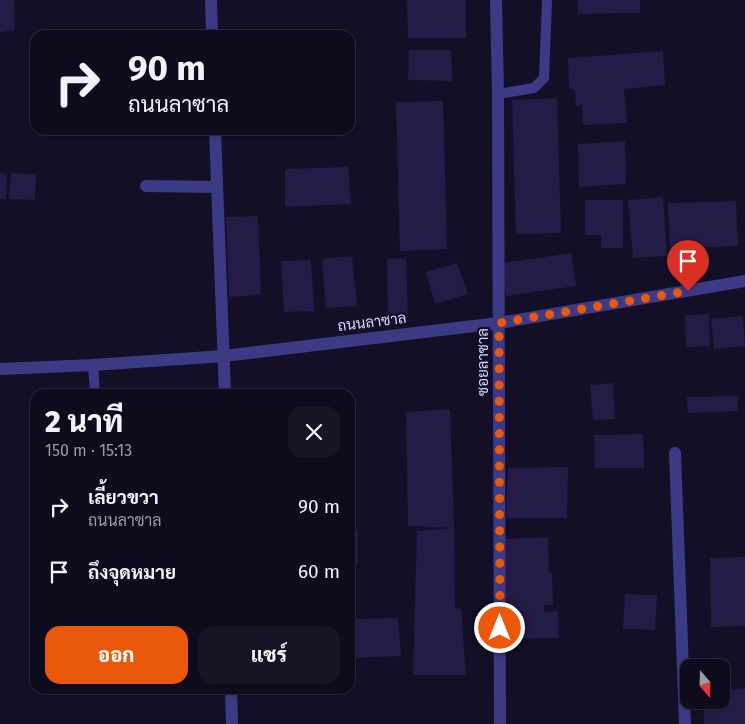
<!DOCTYPE html>
<html lang="th">
<meta charset="utf-8">
<style>
:root{--surface:#0e0b1c;--page:#171425;--text:#f1f3f6;--muted:#9b9ba3;--line:#2e2b3b;--accent:#ea580c}
body{margin:0;font-family:"Fira Sans",Sarabun,sans-serif;background:var(--page);color:var(--text);height:100vh;display:flex;flex-direction:column;font-size:19px;white-space:nowrap}
*{box-sizing:border-box;margin:0}
p{font-size:16px;color:var(--muted)}
.icon{flex:none;width:28px;height:28px;fill:none;stroke:currentColor;stroke-width:2;stroke-linecap:round;stroke-linejoin:round}
.map{position:relative;flex:1;overflow:hidden}
.details{position:absolute;left:30px;top:389px;width:325px;height:305px;display:flex;flex-direction:column;background:var(--surface);border-radius:15px;box-shadow:0 1px 4px #0004,0 0 0 1px var(--line)}
.details>*{flex:none}
.top-card{position:absolute;left:30px;top:30px;width:325px;height:105px;border-radius:15px;box-shadow:0 1px 4px #0004,0 0 0 1px var(--line);background:#0e0b1c;color:var(--text);overflow:hidden}
.needle{width:32px;rotate:160deg}
.tools{position:absolute;left:680px;top:659px;display:grid;gap:10px}
.tools a{display:grid;place-items:center;width:50px;height:50px;border-radius:10px;background:var(--surface);box-shadow:0 1px 4px #0004,0 0 0 1px var(--line);font-size:25px}
.pin{position:absolute;display:grid;place-items:center;width:42px;height:42px;color:#fff;margin:-51px -21px;border-radius:50% 50% 50% 0;rotate:-45deg;box-shadow:0 0 5px #0007}
.pin .icon{rotate:45deg}
.me{position:absolute;width:55px;margin:-28px;rotate:0deg;stroke-linejoin:round;filter:drop-shadow(0 0 4px #0008)}
.turn{display:flex;align-items:center;gap:18px;height:105px;padding:0 15px;font-size:22px}
.turn .icon{width:65px;height:65px;stroke-width:2.5}
.turn b{display:block;font-size:35px;line-height:42px}
.round{display:grid;place-items:center;flex:none;width:52px;height:52px;border-radius:15px;background:var(--page)}
.summary{display:flex;align-items:center;justify-content:space-between;height:85px;padding:0 15px}
h1{font-size:30px;font-weight:800;line-height:38px}
.button{display:flex;gap:10px;margin-top:auto;padding:10px 15px}
.button a{flex:1;height:58px;border-radius:15px;background:var(--accent);color:#fff;font-size:20px;font-weight:800;line-height:58px;text-align:center}
.button a+a{background:var(--page);color:var(--text)}
ul{padding:0;list-style:none}
li{display:flex;align-items:center;gap:15px;height:65px;padding:0 15px}
li div{flex:1}
li b{display:block;font-size:19px}
li em{font-style:normal}
.map>svg:first-child{display:block}
</style>
<div class="map">
<svg width="745" height="724" viewBox="0 0 745 724">
<rect width="100%" height="100%" fill="#130f26"/>
<path fill="#241b47" d="M 0,0 L 14,0 L 15,30 L 0,32 Z
M 407,0 L 466,0 L 466,38 L 408,38 Z
M 578,0 L 640,0 L 640,13 L 578,14 Z
M 409,50 L 451,50 L 452,81 L 408,80 Z
M 663,51 L 665,85 L 624,89 L 627,123 L 583,125 L 582,105 L 576,106 L 575,90 L 569,88 L 568,58 Z
M 350,90 L 356,90 L 356,118 L 350,118 Z
M 557,98 L 561,233 L 516,234 L 512,100 Z
M 443,101 L 447,249 L 400,251 L 396,102 Z
M 272,130 L 303,130 L 304,134 L 272,135 Z
M 625,141 L 626,184 L 579,187 L 578,144 Z
M 348,167 L 351,204 L 285,207 L 285,169 Z
M 0,173 L 7,174 L 6,199 L 0,199 Z
M 11,173 L 36,174 L 35,200 L 9,199 Z
M 663,197 L 667,256 L 633,258 L 628,200 Z
M 585,200 L 623,200 L 623,248 L 601,248 L 601,235 L 585,235 Z
M 736,201 L 738,246 L 670,249 L 668,203 Z
M 258,216 L 261,295 L 229,297 L 226,217 Z
M 571,253 L 576,286 L 506,296 L 502,263 Z
M 352,256 L 357,306 L 326,308 L 322,259 Z
M 406,258 L 408,315 L 388,315 L 387,259 Z
M 311,260 L 314,311 L 284,312 L 281,261 Z
M 457,263 L 468,294 L 435,304 L 426,272 Z
M 709,314 L 710,346 L 686,347 L 685,315 Z
M 743,316 L 745,346 L 714,349 L 711,319 Z
M 613,383 L 615,419 L 593,420 L 590,385 Z
M 738,396 L 738,411 L 688,413 L 687,397 Z
M 450,409 L 454,528 L 408,526 L 406,412 Z
M 643,434 L 644,468 L 595,468 L 594,435 Z
M 568,467 L 567,518 L 506,518 L 508,468 Z
M 454,528 L 455,608 L 461,609 L 466,675 L 413,675 L 417,531 Z
M 350,530 L 358,530 L 358,564 L 350,564 Z
M 548,537 L 549,573 L 552,573 L 553,605 L 544,605 L 544,612 L 558,611 L 559,638 L 505,639 L 503,539 Z
M 745,557 L 745,626 L 711,627 L 710,558 Z
M 625,594 L 657,595 L 655,630 L 623,629 Z
M 398,618 L 401,656 L 350,658 L 350,619 Z
M 721,675 L 724,675 L 725,690 L 745,688 L 745,724 L 704,724 L 703,700 L 721,700 Z"/>
<g fill="none" stroke-linecap="round" stroke-linejoin="round">
<path stroke="#3d3a85" stroke-width="10" d="M 498,94 L 534,88 L 544,78 L 547,0
M 93,365 L 95,394"/>
<path stroke="#3d3a85" stroke-width="12" d="M 211,0 L 212,35
M 496,0 L 498,94 L 500,724
M 215,130 L 225,394
M 146,186 L 217,187
M 675,453 L 685,724
M 231,689 L 232,724"/>
<path stroke="#3d3a85" stroke-width="12" d="M 0,369 L 93,365 L 224,356 L 499,323 L 745,281"/>
</g>
<g fill="none" stroke-linecap="round" stroke-linejoin="round">
<path stroke="#ea580c" stroke-width="9" stroke-dasharray="0 16.2" d="M 500,628 L 499,323 L 688,291"/>
</g>
<g text-anchor="middle" dominant-baseline="central" stroke-width="5" stroke-linejoin="round" paint-order="stroke">
<g font-size="15" fill="#d9d4ff" stroke="#130f26">
<text transform="translate(372 322) rotate(-7)">ถนนลาซาล</text>
<text transform="translate(483 362) rotate(-90)">ซอยลาซาล</text>
</g>
</g>
</svg>
<div class="tools">
<a><svg class="needle" viewBox="-14 -14 28 28"><path d="M0-13l5 13h-10z" fill="#e53935"/><path d="M0 13l5-13h-10z" fill="#9b9ba3"/></svg></a>
</div>
<div class="pin" style="left:688px;top:291px;background:#d93025"><svg class="icon" aria-label="arrive" viewBox="0 0 24 24"><path d="M6 21V4h12l-3 4 3 4H6"/></svg></div>
<svg class="me" style="left:500px;top:628px" viewBox="-20 -20 40 40"><circle r="17" fill="#ea580c" stroke="#fff" stroke-width="3"/><path d="M0-11L8 9 0 5-8 9z" fill="#fff"/></svg>
<div class="top-card">
<div class="turn"><svg class="icon" aria-label="right" viewBox="0 0 24 24"><path d="M7 20v-9h11M14 6l5 5-5 5"/></svg><div><b>90 m</b>ถนนลาซาล</div></div>
</div>
<section class="details">
<div class="summary"><div><h1>2 นาที</h1><p>150 m · 15:13</p></div><a class="round"><svg class="icon" aria-label="close" viewBox="0 0 24 24"><path d="M6 6l12 12M18 6L6 18"/></svg></a></div>
<ul>
<li><svg class="icon" aria-label="right" viewBox="0 0 24 24"><path d="M7 20v-9h11M14 6l5 5-5 5"/></svg><div><b>เลี้ยวขวา</b><p>ถนนลาซาล</p></div><em>90 m</em></li>
<li><svg class="icon" aria-label="arrive" viewBox="0 0 24 24"><path d="M6 21V4h12l-3 4 3 4H6"/></svg><div><b>ถึงจุดหมาย</b></div><em>60 m</em></li>
</ul>
<div class="button"><a>ออก</a><a>แชร์</a></div>
</section>
</div>
